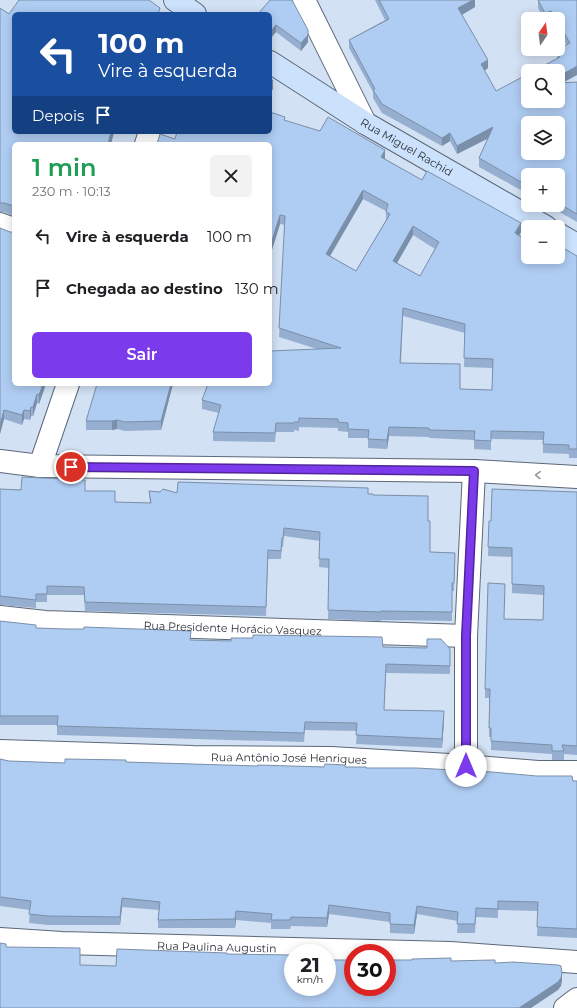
<!DOCTYPE html>
<html lang="pt">
<meta charset="utf-8">
<style>
:root{--surface:#fff;--page:#f2f2f2;--text:#202124;--muted:#757577;--accent:#7c3aed}
body{margin:0;font-family:Montserrat,sans-serif;background:var(--page);color:var(--text);height:100vh;display:flex;flex-direction:column;font-size:15px;white-space:nowrap}
*{box-sizing:border-box;margin:0}
p{font-size:13px;color:var(--muted)}
.icon{flex:none;width:22px;height:22px;fill:none;stroke:currentColor;stroke-width:2;stroke-linecap:round;stroke-linejoin:round}
.map{position:relative;flex:1;overflow:hidden}
.details{position:absolute;left:12px;top:142px;width:260px;height:244px;display:flex;flex-direction:column;background:var(--surface);border-radius:6px;box-shadow:0 2px 10px #0003}
.details>*{flex:none}
.top-card{position:absolute;left:12px;top:12px;width:260px;height:122px;border-radius:6px;box-shadow:0 2px 10px #0003;background:#1a4fa0;color:#fff;overflow:hidden}
.needle{width:26px;rotate:14deg}
.tools{position:absolute;left:521px;top:12px;display:grid;gap:8px}
.tools a{display:grid;place-items:center;width:44px;height:44px;border-radius:6px;background:var(--surface);box-shadow:0 2px 10px #0003;font-size:20px}
.speed{position:absolute;left:284px;top:944px;display:flex;gap:8px;font-size:20px;font-weight:700;text-align:center}
.speed>*{display:grid;place-content:center;width:52px;height:52px;border-radius:50%;background:var(--surface);box-shadow:0 2px 10px #0003;line-height:1}
.speed small{font-size:10px;font-weight:400}
.speed .limit{border:6px solid #d22;background:#fff;color:#111}
.pin{position:absolute;display:grid;place-items:center;width:34px;height:34px;color:#fff;margin:-17px;border:2px solid #fff;border-radius:50%;box-shadow:0 1px 4px #0007}
.me{position:absolute;width:44px;margin:-22px;rotate:0deg;stroke-linejoin:round;filter:drop-shadow(0 0 3px #0008)}
.turn{display:flex;align-items:center;gap:14px;height:84px;padding:0 20px;font-size:18px}
.turn .icon{width:52px;height:52px;stroke-width:2.5}
.turn b{display:block;font-size:28px;line-height:34px}
.then{display:flex;align-items:center;height:38px;padding:0 20px;background:#0003;gap:8px;font-size:15px}
.round{display:grid;place-items:center;flex:none;width:42px;height:42px;border-radius:6px;background:var(--page)}
.head{display:flex;align-items:center;justify-content:space-between;height:68px;padding:0 20px}
h1{font-size:24px;font-weight:600;line-height:30px;color:#1e9e55}
.button{display:flex;gap:8px;margin-top:auto;padding:8px 20px}
.button a{flex:1;height:46px;border-radius:6px;background:var(--accent);color:#fff;font-size:16px;font-weight:600;line-height:46px;text-align:center}
ul{padding:0;list-style:none}
li{display:flex;align-items:center;gap:12px;height:52px;padding:0 20px}
li div{flex:1}
li b{display:block;font-size:15px}
li em{font-style:normal}
.map>svg:first-child{display:block}
</style>
<div class="map">
<svg width="577" height="1008" viewBox="0 0 577 1008">
<rect width="100%" height="100%" fill="#d3e1f4"/>
<g fill="none" stroke-linecap="round" stroke-linejoin="round">
<defs>
<g id="street">
<path d="M 304,0 L 365,123"/>
<path d="M 146,144 L 150,132"/>
<path d="M 0,224 L 14,229"/>
<path d="M 0,461 L 40,466 L 474,471 L 577,477"/>
<path d="M 40,466 L 68,384"/>
<path id="s1" d="M 0,617 L 45,622 L 466,636"/>
<path id="s2" d="M 0,751 L 193,757 L 331,758 L 466,766 L 538,772 L 577,772"/>
<path d="M 466,766 L 466,636 L 474,471"/>
<path id="s3" d="M 0,939 L 62,943 L 450,953 L 577,962"/>
<path d="M 565,1008 L 577,999"/>
</g>
<g id="secondary">
<path d="M 175,0 L 195,14"/>
<path id="s4" d="M 270,62 L 365,123 L 546,227"/>
<path d="M 558,234 L 577,245"/>
</g>
</defs>
<use href="#street" stroke="#5c6878" stroke-width="24"/>
<use href="#secondary" stroke="#5c6878" stroke-width="24"/>
<use href="#street" stroke="#fff" stroke-width="22"/>
<use href="#secondary" stroke="#cbe1fc" stroke-width="22"/>
</g>
<path fill="#96afd0" fill-rule="evenodd" d="M 375,0 L 475,0 L 475,7 L 462,15 L 488,68 L 484,71 L 496,91 L 557,59 L 557,50 L 567,45 L 558,31 L 558,19 L 544,19 L 538,8 L 538,0 L 577,0 L 577,75 L 562,83 L 577,82 L 577,222 L 547,205 L 558,205 L 558,175 L 528,175 L 528,194 L 479,167 L 479,158 L 488,138 L 457,154 L 450,141 L 442,146 L 382,113 L 373,98 L 373,92 L 349,48 L 349,40 L 385,20 Z
M 0,8 L 9,14 L 160,14 L 14,14 L 114,132 L 111,144 L 14,144 L 14,216 L 4,212 L 0,212 Z
M 270,14 L 308,42 L 301,51 L 276,32 L 270,39 Z
M 285,121 L 385,159 L 422,180 L 521,232 L 519,235 L 528,257 L 577,256 L 577,458 L 569,458 L 569,454 L 543,453 L 543,440 L 491,439 L 491,450 L 474,449 L 474,440 L 429,438 L 429,437 L 389,436 L 387,449 L 368,448 L 368,438 L 348,438 L 348,432 L 338,431 L 338,428 L 299,427 L 299,431 L 294,430 L 294,432 L 276,432 L 275,442 L 213,441 L 213,432 L 219,413 L 202,409 L 202,400 L 317,349 L 279,337 L 285,225 L 280,224 L 270,256 L 270,144 L 175,139 ZM 363,199 L 386,211 L 386,220 L 356,271 L 330,256 ZM 413,235 L 435,249 L 420,276 L 397,263 ZM 403,316 L 465,333 L 464,367 L 493,368 L 492,390 L 460,389 L 401,363 Z
M 116,132 L 123,132 L 123,134 Z
M 0,228 L 46,384 L 39,404 L 37,403 L 33,416 L 31,416 L 30,420 L 24,419 L 22,425 L 4,419 L 0,434 Z
M 173,384 L 161,430 L 125,431 L 117,429 L 112,430 L 86,430 L 86,421 Z
M 0,489 L 85,491 L 115,502 L 150,503 L 149,491 L 177,493 L 368,494 L 428,521 L 430,552 L 455,553 L 454,591 L 452,591 L 452,621 L 381,620 L 381,621 L 328,619 L 329,568 L 319,567 L 320,541 L 284,536 L 283,547 L 282,547 L 281,559 L 268,559 L 266,616 L 85,611 L 84,595 L 47,595 L 47,602 L 36,602 L 36,608 L 0,605 Z
M 577,492 L 577,755 L 564,754 L 564,760 L 552,760 L 552,754 L 491,750 L 491,737 L 489,737 L 489,698 L 485,698 L 485,689 L 505,619 L 543,620 L 544,595 L 512,593 L 512,557 L 488,556 L 489,521 L 491,521 Z
M 0,621 L 36,628 L 191,640 L 383,647 L 450,657 L 450,674 L 386,673 L 384,710 L 444,720 L 442,748 L 356,744 L 357,731 L 305,730 L 304,742 L 57,735 L 57,725 L 0,725 Z
M 0,759 L 9,761 L 65,763 L 126,762 L 258,766 L 345,767 L 577,781 L 577,938 L 537,936 L 538,911 L 498,910 L 498,918 L 476,917 L 475,933 L 457,933 L 458,921 L 417,914 L 414,934 L 390,933 L 390,922 L 329,914 L 327,927 L 291,926 L 290,929 L 271,929 L 271,923 L 236,920 L 235,928 L 158,928 L 158,920 L 159,910 L 122,907 L 120,925 L 48,925 L 29,923 L 30,910 L 0,906 Z"/>
<path fill="#7a8fa9" d="M 473,0 L 475,0 L 475,7 L 458,17 L 458,8 Z
M 551,11 L 551,19 L 545,19 L 545,13 Z
M 276,25 L 276,32 L 270,39 L 270,32 Z
M 308,35 L 308,42 L 301,51 L 301,43 Z
M 488,60 L 488,68 L 481,73 L 481,64 Z
M 577,66 L 577,75 L 558,85 L 558,77 Z
M 273,80 L 273,89 L 270,94 L 270,85 Z
M 493,127 L 493,136 L 457,154 L 457,146 Z
M 111,132 L 114,132 L 111,144 L 108,144 Z
M 450,133 L 450,141 L 442,146 L 442,138 Z
M 385,150 L 385,159 L 381,166 L 381,157 Z
M 363,190 L 363,199 L 326,263 L 326,254 Z
M 280,215 L 280,224 L 270,256 L 270,247 Z
M 521,223 L 521,232 L 515,242 L 515,233 Z
M 413,226 L 413,235 L 393,270 L 393,261 Z
M 43,384 L 46,384 L 39,404 L 39,395 Z
M 171,384 L 173,384 L 161,430 L 161,421 Z
M 37,394 L 37,403 L 33,416 L 33,407 Z
M 31,407 L 31,416 L 30,420 L 30,411 Z
M 4,410 L 4,419 L 0,434 L 0,425 Z
M 24,410 L 24,419 L 22,425 L 22,415 Z
M 117,420 L 117,429 L 112,430 L 112,421 Z
M 389,427 L 389,436 L 387,449 L 387,440 Z
M 444,711 L 444,720 L 442,748 L 442,739 Z
M 122,898 L 122,907 L 120,925 L 120,917 Z
M 329,905 L 329,914 L 327,927 L 327,918 Z
M 417,906 L 417,914 L 414,934 L 414,925 Z
M 236,911 L 236,920 L 235,928 L 235,919 Z
M 562,973 L 562,981 L 561,986 L 558,990 L 531,1008 L 519,1008 Z"/>
<path fill="#afccf2" stroke="#7a8fa9" fill-rule="evenodd" d="M 19,0 L 149,0 L 160,8 L 158,14 L 14,14 L 14,132 L 111,132 L 108,144 L 14,144 L 14,206 L 4,203 L 0,203 L 0,8 L 9,14 Z
M 270,0 L 292,0 L 308,30 L 308,35 L 301,43 L 276,25 L 270,32 L 270,14 L 258,14 Z
M 379,0 L 473,0 L 458,8 L 488,60 L 481,64 L 496,91 L 528,74 L 528,101 L 558,101 L 558,83 L 577,82 L 577,214 L 558,203 L 558,175 L 528,175 L 528,186 L 479,158 L 493,127 L 457,146 L 450,133 L 442,138 L 382,104 L 373,90 L 375,89 L 349,40 L 389,19 ZM 528,123 L 558,123 L 558,153 L 528,153 Z
M 538,0 L 577,0 L 577,66 L 558,77 L 558,71 L 534,71 L 560,57 L 557,50 L 570,43 L 558,23 L 558,19 L 556,19 L 551,11 L 545,13 Z
M 273,80 L 270,85 L 270,81 Z
M 270,112 L 285,117 L 284,120 L 320,131 L 328,117 L 385,150 L 381,157 L 422,180 L 427,171 L 521,223 L 515,233 L 528,241 L 528,257 L 558,257 L 558,245 L 577,256 L 577,449 L 569,449 L 569,445 L 543,444 L 544,432 L 491,431 L 491,441 L 474,440 L 475,431 L 429,430 L 429,428 L 389,427 L 387,440 L 368,439 L 369,430 L 348,429 L 348,423 L 338,422 L 338,419 L 299,418 L 299,422 L 294,422 L 294,423 L 276,423 L 275,433 L 213,432 L 221,405 L 202,400 L 208,384 L 270,384 L 270,351 L 341,348 L 279,328 L 285,216 L 280,215 L 270,247 L 270,144 L 157,144 L 160,134 L 175,139 L 177,132 L 270,132 ZM 363,190 L 388,204 L 386,212 L 390,214 L 356,271 L 326,254 ZM 413,226 L 439,242 L 420,276 L 393,261 ZM 403,308 L 465,324 L 464,358 L 493,359 L 492,390 L 460,389 L 460,364 L 400,363 Z
M 0,228 L 10,232 L 14,232 L 14,384 L 43,384 L 39,395 L 37,394 L 33,407 L 31,407 L 30,411 L 24,410 L 22,415 L 4,410 L 0,425 Z
M 97,384 L 171,384 L 161,421 L 125,422 L 117,420 L 112,421 L 86,421 Z
M 22,477 L 85,480 L 85,491 L 115,491 L 115,502 L 151,503 L 149,491 L 160,492 L 163,489 L 177,493 L 178,482 L 368,488 L 368,494 L 373,494 L 373,495 L 428,496 L 428,521 L 430,521 L 430,552 L 455,553 L 454,583 L 452,583 L 452,612 L 381,611 L 381,612 L 328,610 L 329,559 L 319,559 L 320,532 L 284,528 L 283,538 L 282,538 L 281,551 L 268,550 L 266,607 L 85,602 L 84,587 L 47,586 L 47,594 L 36,594 L 36,600 L 0,596 L 0,489 L 21,490 Z
M 492,489 L 577,492 L 577,746 L 562,745 L 564,751 L 552,751 L 552,745 L 491,741 L 491,728 L 489,728 L 490,689 L 485,689 L 488,583 L 505,584 L 504,619 L 543,620 L 544,586 L 512,584 L 512,548 L 488,547 L 489,521 L 491,521 Z
M 0,621 L 36,625 L 36,628 L 68,629 L 84,629 L 84,627 L 191,631 L 190,640 L 231,641 L 231,638 L 253,638 L 253,635 L 382,637 L 383,647 L 427,648 L 427,639 L 441,639 L 450,649 L 450,666 L 386,664 L 384,710 L 444,711 L 442,739 L 356,735 L 357,723 L 305,722 L 304,733 L 57,726 L 58,716 L 0,716 Z
M 0,759 L 9,761 L 65,763 L 65,759 L 126,760 L 126,762 L 258,766 L 258,765 L 324,767 L 325,764 L 345,765 L 345,767 L 366,767 L 366,768 L 416,768 L 492,772 L 537,776 L 572,776 L 573,781 L 577,781 L 577,929 L 537,927 L 538,902 L 498,901 L 498,909 L 476,908 L 475,924 L 457,924 L 458,912 L 417,906 L 414,925 L 390,924 L 390,913 L 329,905 L 327,918 L 291,917 L 290,920 L 271,920 L 272,914 L 236,911 L 235,919 L 158,920 L 160,902 L 122,898 L 120,917 L 48,916 L 29,914 L 31,901 L 0,897 Z
M 0,943 L 6,944 L 6,947 L 80,948 L 80,965 L 116,966 L 117,949 L 227,953 L 227,954 L 293,955 L 293,987 L 327,987 L 327,960 L 353,960 L 353,987 L 387,987 L 387,960 L 412,960 L 412,959 L 451,958 L 451,961 L 492,960 L 495,960 L 495,963 L 513,962 L 558,965 L 561,966 L 562,973 L 561,978 L 558,982 L 519,1008 L 0,1008 Z"/>
<defs><path id="oneway-chevron" d="M-2-3.5L2.5 0L-2 3.5" fill="none" stroke-width="1.6" stroke-linecap="round" stroke-linejoin="round"/></defs>
<use stroke="#95989b" href="#oneway-chevron" transform="translate(538 475) rotate(-177)"/>
<g fill="none" stroke-linecap="round" stroke-linejoin="round">
<defs>
<path id="route" d="M 71,467 L 474,471 L 466,636 L 466,766"/>
</defs>
<use href="#route" stroke="#51269a" stroke-width="10"/>
<use href="#route" stroke="#7c3aed" stroke-width="7"/>
</g>
<g text-anchor="middle" dominant-baseline="central" stroke-width="4" stroke-linejoin="round" paint-order="stroke">
<g font-size="11" fill="#2b3037" stroke="#d3e1f4">
<text stroke="none"><textPath href="#s4" startOffset="161">Rua Miguel Rachid</textPath></text>
<text stroke="none"><textPath href="#s1" startOffset="233">Rua Presidente Horácio Vasquez</textPath></text>
<text stroke="none"><textPath href="#s2" startOffset="289">Rua Antônio José Henriques</textPath></text>
<text stroke="none"><textPath href="#s3" startOffset="217">Rua Paulina Augustin</textPath></text>
</g>
</g>
</svg>
<div class="tools">
<a><svg class="needle" viewBox="-14 -14 28 28"><path d="M0-13l5 13h-10z" fill="#e53935"/><path d="M0 13l5-13h-10z" fill="#757577"/></svg></a>
<a><svg class="icon" aria-label="search" viewBox="0 0 24 24"><circle cx="10" cy="10" r="6"/><path d="M15 15l6 6"/></svg></a>
<a><svg class="icon" aria-label="layers" viewBox="0 0 24 24"><path d="M12 4l9 5-9 5-9-5zM3 14l9 5 9-5"/></svg></a>
<a>+</a>
<a>−</a>
</div>
<div class="speed"><div>21<small>km/h</small></div><div class="limit">30</div></div>
<div class="pin" style="left:71px;top:467px;background:#d93025"><svg class="icon" aria-label="arrive" viewBox="0 0 24 24"><path d="M6 21V4h12l-3 4 3 4H6"/></svg></div>
<svg class="me" style="left:466px;top:766px" viewBox="-20 -20 40 40"><circle r="19" fill="#fff"/><path d="M0-13L10 11 0 6-10 11z" fill="#7c3aed"/></svg>
<div class="top-card">
<div class="turn"><svg class="icon" aria-label="left" viewBox="0 0 24 24"><path d="M17 20v-9H6M10 6l-5 5 5 5"/></svg><div><b>100 m</b>Vire à esquerda</div></div>
<div class="then">Depois<svg class="icon" aria-label="arrive" viewBox="0 0 24 24"><path d="M6 21V4h12l-3 4 3 4H6"/></svg></div>
</div>
<section class="details">
<div class="head"><div><h1>1 min</h1><p>230 m · 10:13</p></div><a class="round"><svg class="icon" aria-label="close" viewBox="0 0 24 24"><path d="M6 6l12 12M18 6L6 18"/></svg></a></div>
<ul>
<li><svg class="icon" aria-label="left" viewBox="0 0 24 24"><path d="M17 20v-9H6M10 6l-5 5 5 5"/></svg><div><b>Vire à esquerda</b></div><em>100 m</em></li>
<li><svg class="icon" aria-label="arrive" viewBox="0 0 24 24"><path d="M6 21V4h12l-3 4 3 4H6"/></svg><div><b>Chegada ao destino</b></div><em>130 m</em></li>
</ul>
<div class="button"><a>Sair</a></div>
</section>
</div>
